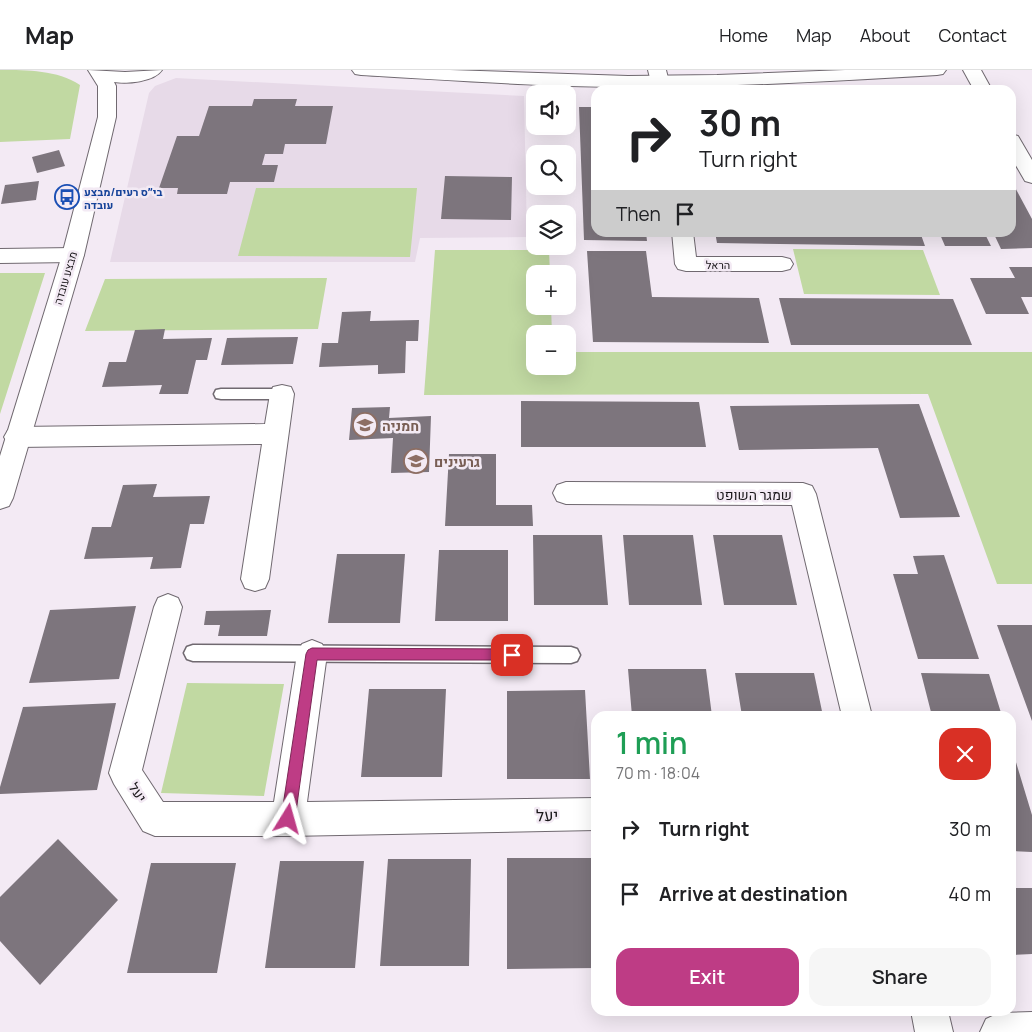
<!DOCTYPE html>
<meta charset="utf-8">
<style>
:root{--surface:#fff;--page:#f6f6f6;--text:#202124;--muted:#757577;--line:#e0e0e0;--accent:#be3c85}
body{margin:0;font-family:Manrope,Heebo,sans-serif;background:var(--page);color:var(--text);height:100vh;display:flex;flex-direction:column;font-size:19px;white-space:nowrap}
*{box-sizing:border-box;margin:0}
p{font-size:16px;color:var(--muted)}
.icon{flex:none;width:28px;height:28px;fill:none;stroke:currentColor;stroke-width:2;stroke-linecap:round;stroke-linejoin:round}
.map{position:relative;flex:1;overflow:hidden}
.drawer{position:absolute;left:591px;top:641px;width:425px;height:305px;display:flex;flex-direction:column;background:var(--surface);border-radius:15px;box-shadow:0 5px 20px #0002}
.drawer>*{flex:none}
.top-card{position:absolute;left:591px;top:15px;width:425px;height:152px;border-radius:15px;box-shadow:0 5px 20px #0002;background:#fff;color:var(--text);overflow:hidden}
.tools{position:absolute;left:526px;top:15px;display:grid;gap:10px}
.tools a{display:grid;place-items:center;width:50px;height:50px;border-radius:10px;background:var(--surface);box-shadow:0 5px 20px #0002;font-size:25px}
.pin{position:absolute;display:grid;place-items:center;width:42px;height:42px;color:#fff;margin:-21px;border-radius:10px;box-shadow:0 2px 8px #0006}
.me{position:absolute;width:55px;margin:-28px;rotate:8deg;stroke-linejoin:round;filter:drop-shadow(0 0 4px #0008)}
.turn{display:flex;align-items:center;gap:18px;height:105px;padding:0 25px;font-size:22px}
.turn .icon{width:65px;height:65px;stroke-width:2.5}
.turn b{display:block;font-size:35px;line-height:42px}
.then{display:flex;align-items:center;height:48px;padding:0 25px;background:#0003;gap:10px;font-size:19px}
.round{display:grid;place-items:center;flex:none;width:52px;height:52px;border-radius:15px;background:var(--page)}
.head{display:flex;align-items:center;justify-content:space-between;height:85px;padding:0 25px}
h1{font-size:30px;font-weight:600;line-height:38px;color:#1e9e55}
.button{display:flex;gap:10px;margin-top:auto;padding:10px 25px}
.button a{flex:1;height:58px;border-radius:15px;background:var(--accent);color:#fff;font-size:20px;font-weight:600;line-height:58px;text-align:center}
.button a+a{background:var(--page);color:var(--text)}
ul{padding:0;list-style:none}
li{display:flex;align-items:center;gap:15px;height:65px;padding:0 25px}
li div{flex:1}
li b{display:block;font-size:19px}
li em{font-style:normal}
header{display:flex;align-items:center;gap:30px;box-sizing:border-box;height:70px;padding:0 25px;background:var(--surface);border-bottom:1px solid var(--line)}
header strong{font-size:24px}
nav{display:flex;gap:28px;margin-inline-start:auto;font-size:18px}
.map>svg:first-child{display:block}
</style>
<header>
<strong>Map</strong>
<nav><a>Home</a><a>Map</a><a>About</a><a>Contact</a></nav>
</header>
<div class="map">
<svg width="1032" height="962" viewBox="0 0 1032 962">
<rect width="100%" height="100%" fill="#f3eaf4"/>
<path fill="#e7dae8" d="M 176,8 L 524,26 L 527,167 L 420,168 L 415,192 L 110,192 L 149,23 L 155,16 Z"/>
<path fill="#c1d9a2" d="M 0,0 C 28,0 57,0 80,15 L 70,69 L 0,72 Z
M 256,118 L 417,118 L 410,187 L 238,186 Z
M 793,179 L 923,180 L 940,225 L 804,224 Z
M 435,180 L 549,180 L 550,204 L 535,204 L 535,236 L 551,236 L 552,264 L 535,264 L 535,296 L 568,296 L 568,282 L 1032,282 L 1032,514 L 997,514 L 928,324 L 424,325 Z
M 0,203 L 45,203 L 0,344 Z
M 327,208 L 318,259 L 85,261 L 105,209 Z
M 187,613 L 284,614 L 264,726 L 161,723 Z"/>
<path fill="#7d757d" d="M 254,29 L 297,29 L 295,36 L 333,36 L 326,74 L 285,74 L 283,84 L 265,84 L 262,95 L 278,95 L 274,112 L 230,112 L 227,124 L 177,124 L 178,118 L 159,118 L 177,66 L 199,66 L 209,36 L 252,36 Z
M 579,37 L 596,37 L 596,162 L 646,162 L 647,171 L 584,170 Z
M 59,80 L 65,96 L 37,103 L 32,87 Z
M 445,106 L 512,107 L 511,150 L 441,149 Z
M 1011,110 L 1032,149 L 1032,178 L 1001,179 L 993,162 L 1011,162 Z
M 39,111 L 36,130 L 1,134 L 5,115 Z
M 715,162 L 920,162 L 925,176 L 717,173 Z
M 939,162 L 984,162 L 991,176 L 945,176 Z
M 587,181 L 646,181 L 652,227 L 759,228 L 769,273 L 593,272 Z
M 1009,197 L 1032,197 L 1032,227 L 1021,227 L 1029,244 L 986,244 L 970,208 L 1015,208 Z
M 779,228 L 953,229 L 972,275 L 791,275 Z
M 371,241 L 370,251 L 419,250 L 418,271 L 406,271 L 405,303 L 378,304 L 378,295 L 319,297 L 322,273 L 338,273 L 342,242 Z
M 165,259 L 163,269 L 212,268 L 207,290 L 196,290 L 188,324 L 159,324 L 162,315 L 102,317 L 109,292 L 126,292 L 135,260 Z
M 298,267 L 293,294 L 221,295 L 227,268 Z
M 521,331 L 699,332 L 706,377 L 521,377 Z
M 919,334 L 960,447 L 900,448 L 878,378 L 739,380 L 730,336 Z
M 390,337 L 389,348 L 431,346 L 429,402 L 391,403 L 393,368 L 349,370 L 352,338 Z
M 449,384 L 496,384 L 496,435 L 532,435 L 533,456 L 445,456 Z
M 157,414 L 153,427 L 210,426 L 204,454 L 190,454 L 181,498 L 150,499 L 153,487 L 84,489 L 92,457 L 111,457 L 123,415 Z
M 533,465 L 602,465 L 608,535 L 534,535 Z
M 623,465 L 693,465 L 702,535 L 629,535 Z
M 713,465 L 782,465 L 797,535 L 724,535 Z
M 439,480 L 508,480 L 508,551 L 435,551 Z
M 337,484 L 405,484 L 400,553 L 328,553 Z
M 944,485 L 979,589 L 918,589 L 893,504 L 918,504 L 913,486 Z
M 136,536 L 119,609 L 29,613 L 50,540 Z
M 271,540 L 267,566 L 218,566 L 220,555 L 204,555 L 206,541 Z
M 997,555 L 1032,555 L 1032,651 Z
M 628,599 L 706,599 L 712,646 L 632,646 Z
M 735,603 L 814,603 L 823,646 L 742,646 Z
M 921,603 L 989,604 L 1002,646 L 932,646 Z
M 369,619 L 446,619 L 442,707 L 361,707 Z
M 585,620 L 590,709 L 507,709 L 507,621 Z
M 116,633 L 97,720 L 0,724 L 0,717 L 23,637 Z
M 1012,679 L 1032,745 L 1032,782 L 1011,781 Z
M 58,769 L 118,830 L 40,915 L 0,871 L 0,827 Z
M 507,788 L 594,788 L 596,898 L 507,899 Z
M 388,789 L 471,789 L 469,896 L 380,896 Z
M 280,791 L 364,791 L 355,898 L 265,898 Z
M 151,793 L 236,793 L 217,903 L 127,903 Z
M 1011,818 L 1032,818 L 1032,884 L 1011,885 Z"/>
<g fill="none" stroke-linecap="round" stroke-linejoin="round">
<defs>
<path id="service" d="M 221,319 L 282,319 L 287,320 L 289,324 L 287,328 L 282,329 L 221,329 L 216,328 L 214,324 L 216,320 Z
M 193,575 L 571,577 L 577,579 L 580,585 L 577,591 L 571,593 L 193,591 L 187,589 L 184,583 L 187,577 Z"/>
<path id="minor" d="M 648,0 L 666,0 L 671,20 L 653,20 Z
M 963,0 L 981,0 L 992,20 L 974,20 Z
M 1011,64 L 1018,66 L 1032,90 L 1032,113 L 1025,111 L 1011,87 Z
M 672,162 L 693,162 L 696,187 L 782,187 L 790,189 L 793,194 L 790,199 L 782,201 L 686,201 L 678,199 L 675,194 Z
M 73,178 L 81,180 L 84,185 L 81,190 L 73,192 L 0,193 L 0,179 Z
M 282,315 L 291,317 L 294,324 L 269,509 L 265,518 L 255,521 L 245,518 L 241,509 L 262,374 L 17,377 L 8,374 L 4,367 L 8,360 L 17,357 L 265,354 L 270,324 L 273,317 Z
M 566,412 L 803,413 L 812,416 L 816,424 L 872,646 L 842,646 L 792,435 L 566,434 L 557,431 L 553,423 L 557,415 Z
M 168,524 L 178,528 L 182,537 L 142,700 L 163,732 L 274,732 L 297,584 L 302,574 L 312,570 L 322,574 L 327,584 L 307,732 L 596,728 L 596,760 L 288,766 L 155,766 L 143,761 L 114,714 L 109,703 L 154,537 L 158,528 Z
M 911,941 L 948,941 L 953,962 L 915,962 Z"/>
<path id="tertiary" d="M 88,0 L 125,2 L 162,0 C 154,12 127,14 114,12 L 116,16 L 116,47 L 84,185 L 13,428 L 9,436 L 0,439 L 0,386 L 62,185 L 98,47 L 98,16 Z
M 352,0 L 450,0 L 628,6 L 717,5 L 845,0 L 946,0 L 943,4 L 937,5 C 835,11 732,17 630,17 C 540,17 451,10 361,5 L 355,4 Z
M 1032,942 L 1032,962 L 980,962 L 986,949 L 999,943 Z"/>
</defs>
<use href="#service" stroke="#706970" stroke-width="3"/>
<use href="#minor" stroke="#706970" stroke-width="2"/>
<use href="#tertiary" stroke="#706970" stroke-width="2"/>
<use href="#service" fill="#fff" fill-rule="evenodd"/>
<use href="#minor" fill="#fff" fill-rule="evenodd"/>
<use href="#tertiary" fill="#fff" fill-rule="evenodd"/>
</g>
<path fill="#be3c85" stroke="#7c2756" d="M 312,578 L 512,579 L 516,581 L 518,585 L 516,589 L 512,590 L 317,590 L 295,749 L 293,754 L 288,756 L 283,754 L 281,749 L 306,584 L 308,580 Z"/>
<defs>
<symbol id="bus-ring" viewBox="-11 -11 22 22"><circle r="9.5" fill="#f3eaf4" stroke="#1a4fb4" stroke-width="1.5"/><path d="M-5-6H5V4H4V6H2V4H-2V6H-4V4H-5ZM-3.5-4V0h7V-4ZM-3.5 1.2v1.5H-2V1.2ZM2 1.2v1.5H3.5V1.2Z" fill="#1a4fb4"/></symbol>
<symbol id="school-ring" viewBox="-11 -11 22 22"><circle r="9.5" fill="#f3eaf4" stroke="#8d6e63" stroke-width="1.5"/><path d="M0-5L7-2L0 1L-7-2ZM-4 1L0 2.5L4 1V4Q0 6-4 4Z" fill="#8d6e63"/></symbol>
</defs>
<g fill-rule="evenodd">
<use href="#bus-ring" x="53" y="113" width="28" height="28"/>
<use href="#school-ring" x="351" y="341" width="28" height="28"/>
<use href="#school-ring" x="402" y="377" width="28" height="28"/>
</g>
<g text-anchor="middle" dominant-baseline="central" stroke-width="5" stroke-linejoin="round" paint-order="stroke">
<g font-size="11" font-weight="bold" fill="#164399" stroke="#f3eaf4" text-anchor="start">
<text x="84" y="121">בי״ס רעים/מבצע<tspan x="84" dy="13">עובדה</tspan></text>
</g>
<g font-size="11" fill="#1a171a" stroke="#f3eaf4">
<text x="718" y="194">הראל</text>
<text transform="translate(65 208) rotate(-73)">מבצע עובדה</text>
</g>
<g font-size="14" font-weight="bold" fill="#785e54" stroke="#f3eaf4" text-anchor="start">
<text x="382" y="355">חמניה</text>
<text x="434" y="391">גרעינים</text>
</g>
<g font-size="14" fill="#1a171a" stroke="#f3eaf4">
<text x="754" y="424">שמגר השופט</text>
<text transform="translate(138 722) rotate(57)">יעל</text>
</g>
<g font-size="16" fill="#1a171a" stroke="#f3eaf4">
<text transform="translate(547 745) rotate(-1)">יעל</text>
</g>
</g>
</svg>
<div class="tools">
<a><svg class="icon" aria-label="sound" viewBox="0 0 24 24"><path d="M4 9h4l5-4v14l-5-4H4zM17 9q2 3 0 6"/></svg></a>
<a><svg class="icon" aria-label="search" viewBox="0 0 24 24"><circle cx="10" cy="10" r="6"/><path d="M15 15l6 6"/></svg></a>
<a><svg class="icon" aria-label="layers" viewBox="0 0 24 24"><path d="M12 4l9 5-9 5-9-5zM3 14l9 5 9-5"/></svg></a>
<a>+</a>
<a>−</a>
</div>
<div class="pin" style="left:512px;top:585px;background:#d93025"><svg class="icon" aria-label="arrive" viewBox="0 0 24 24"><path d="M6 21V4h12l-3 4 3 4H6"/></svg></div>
<svg class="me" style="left:288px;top:749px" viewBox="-20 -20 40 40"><path d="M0-17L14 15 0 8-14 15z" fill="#be3c85" stroke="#fff" stroke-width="4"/></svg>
<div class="top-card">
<div class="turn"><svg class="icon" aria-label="right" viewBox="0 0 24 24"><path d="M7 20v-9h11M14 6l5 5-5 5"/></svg><div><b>30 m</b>Turn right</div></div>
<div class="then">Then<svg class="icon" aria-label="arrive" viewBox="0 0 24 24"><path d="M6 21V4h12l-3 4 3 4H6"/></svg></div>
</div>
<section class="drawer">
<div class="head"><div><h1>1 min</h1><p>70 m · 18:04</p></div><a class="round" style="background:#d93025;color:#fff"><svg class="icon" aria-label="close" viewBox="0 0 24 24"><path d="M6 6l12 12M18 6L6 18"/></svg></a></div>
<ul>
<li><svg class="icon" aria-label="right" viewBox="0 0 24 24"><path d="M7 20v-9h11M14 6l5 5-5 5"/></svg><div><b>Turn right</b></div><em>30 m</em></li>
<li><svg class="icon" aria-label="arrive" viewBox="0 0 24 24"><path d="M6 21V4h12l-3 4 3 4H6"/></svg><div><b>Arrive at destination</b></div><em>40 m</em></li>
</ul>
<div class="button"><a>Exit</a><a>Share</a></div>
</section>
</div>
